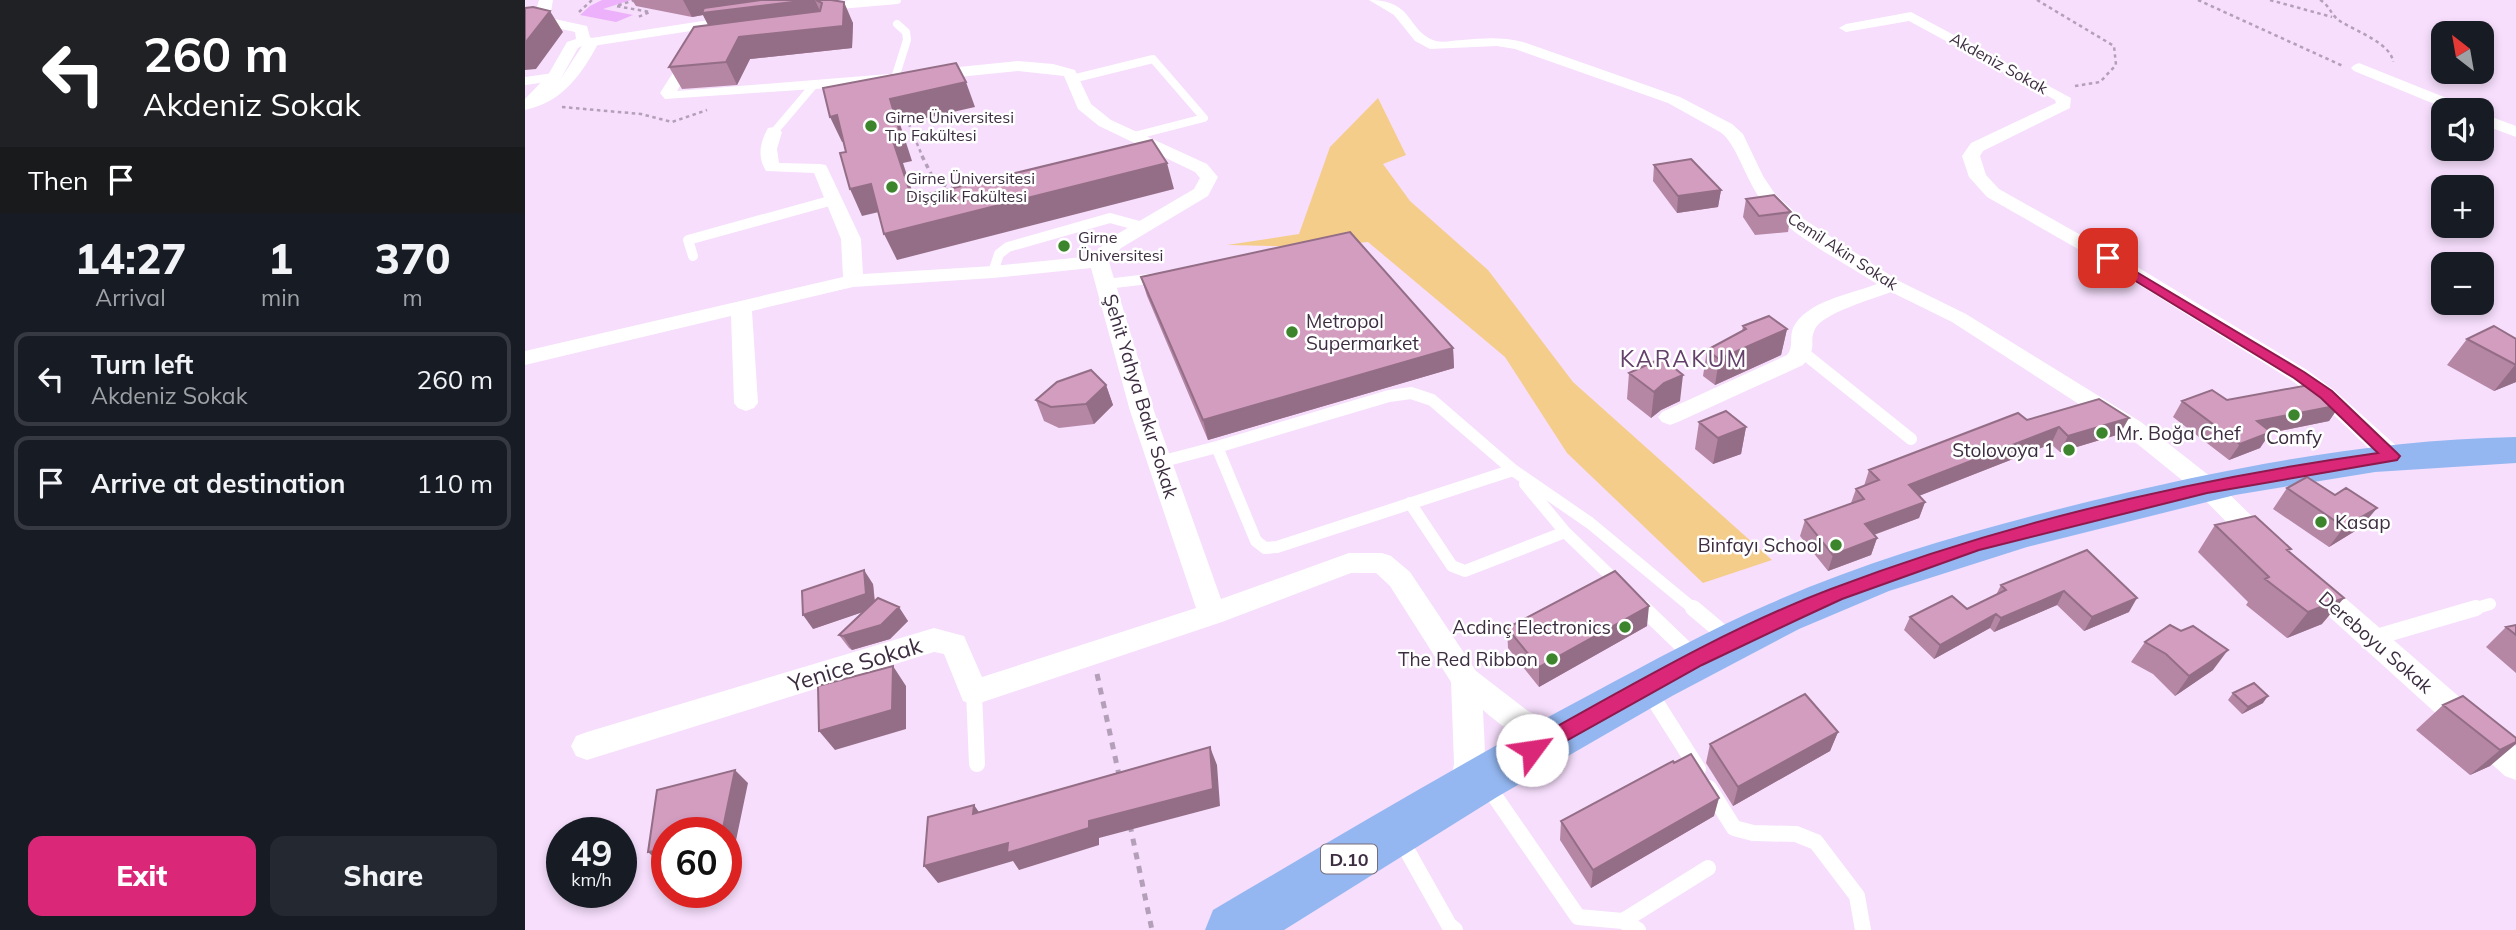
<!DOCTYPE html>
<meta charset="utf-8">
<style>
:root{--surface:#171b24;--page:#242831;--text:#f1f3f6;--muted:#9ea1a6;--line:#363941;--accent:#db2777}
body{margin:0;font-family:Mulish,sans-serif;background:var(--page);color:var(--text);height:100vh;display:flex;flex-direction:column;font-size:26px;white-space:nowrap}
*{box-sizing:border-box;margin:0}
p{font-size:23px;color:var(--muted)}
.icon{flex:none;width:38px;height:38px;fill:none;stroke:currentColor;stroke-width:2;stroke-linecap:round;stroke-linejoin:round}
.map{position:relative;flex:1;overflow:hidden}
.details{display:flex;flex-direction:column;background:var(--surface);width:525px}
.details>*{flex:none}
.top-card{background:#202124;color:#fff;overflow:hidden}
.needle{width:46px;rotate:329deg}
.tools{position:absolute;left:1906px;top:21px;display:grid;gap:14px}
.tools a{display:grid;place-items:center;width:63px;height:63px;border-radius:14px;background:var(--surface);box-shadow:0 4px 10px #0003;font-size:35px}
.speed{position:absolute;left:21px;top:817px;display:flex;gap:14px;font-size:35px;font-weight:700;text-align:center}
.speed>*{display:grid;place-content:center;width:91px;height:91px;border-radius:50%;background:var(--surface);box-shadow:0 4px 10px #0003;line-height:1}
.speed small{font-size:18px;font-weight:400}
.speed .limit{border:10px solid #d22;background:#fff;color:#111}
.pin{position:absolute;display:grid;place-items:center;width:60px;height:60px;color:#fff;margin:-30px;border-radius:14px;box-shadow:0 4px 10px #0006}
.me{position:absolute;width:77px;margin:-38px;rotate:59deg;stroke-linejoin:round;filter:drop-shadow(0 0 5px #0008)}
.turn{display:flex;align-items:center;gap:24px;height:147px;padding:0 28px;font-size:32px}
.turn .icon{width:91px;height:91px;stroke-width:2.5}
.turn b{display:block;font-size:49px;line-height:60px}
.then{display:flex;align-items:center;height:66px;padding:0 28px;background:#0003;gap:14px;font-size:26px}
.eta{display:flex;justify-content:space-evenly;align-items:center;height:119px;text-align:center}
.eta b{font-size:42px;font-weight:800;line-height:49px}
.action{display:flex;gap:14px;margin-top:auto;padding:14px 28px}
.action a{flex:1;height:80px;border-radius:14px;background:var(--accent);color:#fff;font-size:28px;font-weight:800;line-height:80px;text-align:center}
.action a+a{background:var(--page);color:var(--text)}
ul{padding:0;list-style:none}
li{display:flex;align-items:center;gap:21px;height:94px;margin:0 14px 10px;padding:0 14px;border:4px solid var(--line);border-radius:14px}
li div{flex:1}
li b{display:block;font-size:26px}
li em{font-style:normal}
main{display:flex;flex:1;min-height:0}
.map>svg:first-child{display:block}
</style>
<main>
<section class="details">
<div class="top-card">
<div class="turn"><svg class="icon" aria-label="left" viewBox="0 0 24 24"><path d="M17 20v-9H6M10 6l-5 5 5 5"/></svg><div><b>260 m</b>Akdeniz Sokak</div></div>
<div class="then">Then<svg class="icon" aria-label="arrive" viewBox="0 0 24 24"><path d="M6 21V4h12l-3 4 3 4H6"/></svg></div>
</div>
<div class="eta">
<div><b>14:27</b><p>Arrival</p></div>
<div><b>1</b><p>min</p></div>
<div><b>370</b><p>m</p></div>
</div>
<ul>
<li><svg class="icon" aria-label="left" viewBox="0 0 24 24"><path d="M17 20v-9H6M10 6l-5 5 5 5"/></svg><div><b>Turn left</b><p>Akdeniz Sokak</p></div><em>260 m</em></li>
<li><svg class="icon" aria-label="arrive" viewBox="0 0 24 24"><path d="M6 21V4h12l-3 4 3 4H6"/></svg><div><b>Arrive at destination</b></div><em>110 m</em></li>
</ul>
<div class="action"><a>Exit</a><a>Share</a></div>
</section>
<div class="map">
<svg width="1991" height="930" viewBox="0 0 1991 930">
<rect width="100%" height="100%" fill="#f6defc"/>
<path fill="#f5cd8b" d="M 853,98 L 881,155 L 858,164 L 885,201 L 963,270 L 1048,382 L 1247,560 L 1178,583 L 1042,453 L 980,357 L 843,242 L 787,247 L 702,245 L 774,234 L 805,147 Z"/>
<path fill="#edb1fb" d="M 77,0 L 106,0 L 78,9 L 108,15 L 91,22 L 55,15 L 65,6 Z"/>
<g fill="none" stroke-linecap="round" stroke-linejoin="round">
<path stroke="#b49fb9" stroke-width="2.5" stroke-dasharray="3.5 3.5" stroke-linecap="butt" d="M 110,0 L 91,6 L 125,12 L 113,17
M 1512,0 L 1589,46 L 1591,65 L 1575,82 L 1550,86
M 1673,0 L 1818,66
M 1745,0 L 1807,17
M 1795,0 C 1806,6 1805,16 1818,23 C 1834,32 1867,45 1868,62
M 54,12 L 67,0 L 64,0
M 37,107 L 116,114 L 147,122 L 182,110
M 381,117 L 398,158"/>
<path stroke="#b49fb9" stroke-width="3.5" stroke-dasharray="4.5 4.5" stroke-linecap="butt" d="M 397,156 L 409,180 L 428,189"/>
<path stroke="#b49fb9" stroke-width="5" stroke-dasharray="7 7" stroke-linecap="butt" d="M 572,674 L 594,775
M 605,825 L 627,930"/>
<path stroke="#fff" stroke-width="8" d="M 303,6 L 372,0
M 67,42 L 198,22
M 370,78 L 382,40 L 381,32 L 372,24
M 547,79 L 628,59 L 679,118 L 609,136
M 0,81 L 29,77
M 249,132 L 288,86"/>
<path stroke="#fff" stroke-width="10" d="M 168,256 L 163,240 L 308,200
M 468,272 L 474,254 L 483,247 L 585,218 L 618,227
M 581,284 L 632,278
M 1277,352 L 1283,357"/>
<path stroke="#fff" stroke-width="12" d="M 1281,355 L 1386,439
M 886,393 L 907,400 L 988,470 L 752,547 L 740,548 L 731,541 L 692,447 L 864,396 Z
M 635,462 L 692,447
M 988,470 L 1065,523 L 1170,610
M 1000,484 L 1040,532 L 1095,585
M 885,503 L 927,566 L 940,571 L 1040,532
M 1113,603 L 1120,610
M 1945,610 L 1965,604"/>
<path stroke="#fff" stroke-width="16" d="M 1118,608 L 1168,656
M 1168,608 L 1205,639
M 1848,638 L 1951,608
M 449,692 L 452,764
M 1125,693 L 1173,769
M 962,785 L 1053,917 L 1098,921 L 1113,930
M 1184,788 L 1209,828 L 1228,833 L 1271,834 L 1291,842 L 1332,896 L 1338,930
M 875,838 L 924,925 L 930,930
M 1098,921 L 1183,868"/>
<path fill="#fff" fill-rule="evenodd" d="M 14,0 L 28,0 L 25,18 L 62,26 L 65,37 L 74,42 C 57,74 38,102 0,110 L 0,99 L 23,75 L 42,42 L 51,39 L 50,32 L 14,24 L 10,14 ZM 57,46 L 35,80 L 53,48 Z
M 844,0 C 890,0 881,31 911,41 C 919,43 930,40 938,40 C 959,38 978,37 998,42 L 1155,97 L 1207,124 L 1218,134 L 1238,176 L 1250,194 L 1274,216 L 1374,281 L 1441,314 L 1616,422 L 1691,481 L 1747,536 L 1751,543 L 1747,550 L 1738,553 L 1729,550 L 1673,493 L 1600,434 L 1427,322 L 1366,292 C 1348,299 1298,313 1290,329 C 1283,343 1294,346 1278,365 L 1153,422 L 1145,425 L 1137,422 L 1133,417 L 1137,412 L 1262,355 C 1269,347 1264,338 1268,328 C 1281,301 1326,294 1352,284 C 1315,260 1264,235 1237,201 C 1222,183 1211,142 1195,132 L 1143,103 L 990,49 L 972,46 L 905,49 L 890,41 L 869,15 Z
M 1386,12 L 1546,98 L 1545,108 L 1458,151 L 1455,156 L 1461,175 L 1474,189 L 1609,265 L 1782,370 L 1809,390 L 1876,450 L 1879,456 L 1876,462 L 1867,464 L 1858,462 L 1793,400 L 1766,380 L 1595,273 L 1462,197 L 1444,177 L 1437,156 L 1446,143 L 1531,103 L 1530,100 L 1384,21 L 1321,32 L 1314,28 L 1321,24 Z
M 168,48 L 175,52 L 152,91 L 364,74 L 372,79 L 364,84 L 140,99 L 135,93 L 163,49 Z
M 493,61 L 528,64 L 550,70 L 566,104 L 586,120 L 682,164 L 693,177 L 683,196 L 596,248 L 584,262 L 629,411 L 696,599 L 824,553 L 857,553 L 866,556 L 885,572 L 951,671 L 1003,711 L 1038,728 L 1042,738 L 1038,748 C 1034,749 1031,752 1027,752 C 1011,752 970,721 958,710 C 959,741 964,771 951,799 L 940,804 L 929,799 L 924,789 L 929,764 L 926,682 L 865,586 L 851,573 L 826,573 L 697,622 L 449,705 L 438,701 L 419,654 L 409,652 L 62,760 L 51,756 L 46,746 L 51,736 L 62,732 L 409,628 L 439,636 L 457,677 L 671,608 L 605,411 L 566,268 L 468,278 L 328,287 L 227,311 L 233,403 L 229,408 L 221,411 L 213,408 L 209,403 L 206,316 L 0,365 L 0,351 L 318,277 L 316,239 L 289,173 L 241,171 C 232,157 235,142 243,128 L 249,127 L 257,132 L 252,149 L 254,163 L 295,164 L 301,165 L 336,239 L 338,274 L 468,266 L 568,256 L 582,240 L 669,189 L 675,178 L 670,172 L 574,126 L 553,109 L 539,76 L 493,71 L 404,80 L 396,75 L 404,70 Z
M 1834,63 L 1944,107 L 1946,110 L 1924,110 L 1829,71 L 1826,68 L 1829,65 Z
M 1956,113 L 1991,126 L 1991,137 L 1956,124 Z
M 1787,574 L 1797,578 L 1991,746 L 1991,780 L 1980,776 L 1777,592 L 1773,585 L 1777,578 Z"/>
<path fill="#94b7f1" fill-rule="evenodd" d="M 1991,437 L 1991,463 L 1850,472 L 1710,495 L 1502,547 L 1364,591 L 1274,629 L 1147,696 L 972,797 L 759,930 L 680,930 L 688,910 C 814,836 939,761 1068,693 C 1126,662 1184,630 1244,604 C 1347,558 1457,528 1566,501 C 1707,467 1846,440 1991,437 Z"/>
</g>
<path fill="#b587a5" d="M 107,0 L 306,0 L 328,23 L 327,48 L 225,59 L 212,85 L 157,89 L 144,67 L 183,25 L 178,15 L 167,17 L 111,6 Z
M 1129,165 L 1196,190 L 1193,207 L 1152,213 L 1128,181 Z
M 1221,199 L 1266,212 L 1263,232 L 1230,235 L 1218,217 Z
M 616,277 L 928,348 L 929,368 L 683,440 L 622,296 Z
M 1218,326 L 1262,329 L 1256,355 L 1190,385 L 1178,376 L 1182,350 L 1217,331 Z
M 1942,339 L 1991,339 L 1991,382 L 1969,391 L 1922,365 Z
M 1104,373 L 1155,401 L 1136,410 L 1126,418 L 1102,399 Z
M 581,385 L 588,405 L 569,424 L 534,428 L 519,421 L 511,400 Z
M 1702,400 L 1815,405 L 1804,421 L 1745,433 L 1735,448 L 1704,460 L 1648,417 L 1657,401 Z
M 1502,420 L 1595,434 L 1535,452 L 1526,444 L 1394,496 L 1400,502 L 1394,518 L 1349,535 L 1352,538 L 1346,555 L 1303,571 L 1275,536 L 1280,520 L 1326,503 L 1331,489 L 1339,486 L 1344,470 Z
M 1174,422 L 1221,427 L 1216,454 L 1188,464 L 1170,449 Z
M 1762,488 L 1810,495 L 1852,508 L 1835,528 L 1804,547 L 1748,509 Z
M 1690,525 L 1764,552 L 1797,624 L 1762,638 L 1721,605 L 1723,602 L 1673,552 Z
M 1562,550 L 1604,612 L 1559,631 L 1532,605 L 1469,632 L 1465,628 L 1409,659 L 1379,630 L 1385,617 L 1442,609 L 1471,595 L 1476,585 Z
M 348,584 L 350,601 L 383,621 L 365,639 L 327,650 L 324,648 L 314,635 L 337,612 L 288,629 Z
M 1991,625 L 1991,673 L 1961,647 L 1981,627 Z
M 1122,626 L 1014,687 L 983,648 L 982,628 Z
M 1620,642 L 1688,670 L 1650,696 L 1628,674 L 1606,662 Z
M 1708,693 L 1738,703 L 1717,714 L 1703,700 Z
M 1918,705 L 1991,738 L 1965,766 L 1945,775 L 1891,730 Z
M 1313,732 L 1305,751 L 1208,806 L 1181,763 L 1185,744 Z
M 1189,816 L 1066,888 L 1035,840 L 1036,821 Z"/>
<path fill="#946e86" d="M 158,0 L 290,0 L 299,20 L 188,34 L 178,15 L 167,17 Z
M 319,2 L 328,23 L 327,48 L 225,59 L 212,85 L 201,62 L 214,37 L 318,26 Z
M 25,11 L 38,32 L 11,69 L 0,70 L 0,43 Z
M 441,82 L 450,107 L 375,124 L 387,161 L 378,163 L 398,224 L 642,163 L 649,189 L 372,260 L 359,234 L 387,198 L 367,138 L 365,99 Z
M 312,115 L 324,141 L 317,142 L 305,117 Z
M 346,184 L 358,211 L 337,216 L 325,189 Z
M 1196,190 L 1193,207 L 1152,213 L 1153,196 Z
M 1262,329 L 1256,355 L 1190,385 L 1194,359 Z
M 928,348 L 929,368 L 683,440 L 678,420 Z
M 1990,365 L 1991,365 L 1991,382 L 1969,391 Z
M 1158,375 L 1155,401 L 1136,410 L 1126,418 L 1129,392 L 1139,383 Z
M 581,385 L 588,405 L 569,424 L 561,404 Z
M 1815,405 L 1804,421 L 1745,433 L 1735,448 L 1704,460 L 1715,444 L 1732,421 Z
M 1604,418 L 1595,434 L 1535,452 L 1543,436 Z
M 1221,427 L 1216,454 L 1188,464 L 1193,438 Z
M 1534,427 L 1526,444 L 1378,502 L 1384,485 Z
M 1400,502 L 1394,518 L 1334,540 L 1340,524 Z
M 1852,508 L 1835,528 L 1804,547 L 1819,527 Z
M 1352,538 L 1346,555 L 1303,571 L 1308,555 Z
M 339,570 L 348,584 L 350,608 L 288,629 L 278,615 Z
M 1539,591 L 1532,605 L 1469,632 L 1476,618 Z
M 1612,598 L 1604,612 L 1559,631 L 1567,617 Z
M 1819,598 L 1797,624 L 1762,638 L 1783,612 Z
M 1124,606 L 1122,626 L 1014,687 L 1014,667 Z
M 374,607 L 383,621 L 365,639 L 327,650 L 318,636 Z
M 1471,614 L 1465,628 L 1409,659 L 1415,645 Z
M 1703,650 L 1688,670 L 1650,696 L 1664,676 Z
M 368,666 L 381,686 L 381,729 L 310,750 L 294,731 Z
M 1743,696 L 1738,703 L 1717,714 L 1723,707 Z
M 1313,732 L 1305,751 L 1208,806 L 1213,787 Z
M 1991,742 L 1991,744 L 1965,766 L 1945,775 L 1975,750 Z
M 685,747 L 692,765 L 695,806 L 574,838 L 574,845 L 494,870 L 488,861 L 413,883 L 399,866 L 564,821 Z
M 210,770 L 223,783 L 209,850 L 201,852 L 201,833 L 197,833 Z
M 1194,798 L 1189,816 L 1066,888 L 1068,870 Z
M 449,805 L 461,822 L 448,814 Z
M 142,849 L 142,864 L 137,865 L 123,852 Z"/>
<path fill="#d39dc0" stroke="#946e86" stroke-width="2" d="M 236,0 L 284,0 L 177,13 L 179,8 Z
M 291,0 L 306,0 L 319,2 L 318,26 L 214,37 L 201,62 L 144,67 L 169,27 L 295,11 L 297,3 Z
M 8,7 L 25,11 L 0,43 L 0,8 Z
M 431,63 L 441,82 L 365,99 L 376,136 L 367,138 L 387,198 L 627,140 L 642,163 L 359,234 L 346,184 L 325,189 L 315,153 L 321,152 L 312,115 L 305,117 L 298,88 Z
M 1166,159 L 1196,190 L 1153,196 L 1129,165 Z
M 1249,195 L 1266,212 L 1234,216 L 1221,199 Z
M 825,232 L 928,348 L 678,420 L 616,277 Z
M 1244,316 L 1262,329 L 1194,359 L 1182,350 L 1221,329 L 1218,326 Z
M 1969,326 L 1991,339 L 1991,365 L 1942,339 Z
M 1137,358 L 1158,375 L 1139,383 L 1129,392 L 1104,373 Z
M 566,370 L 581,385 L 561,404 L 526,407 L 511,400 L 532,382 Z
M 1789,384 L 1815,405 L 1732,421 L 1746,432 L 1715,444 L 1657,401 L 1687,390 L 1702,400 Z
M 1574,399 L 1604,418 L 1543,436 L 1534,427 L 1384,485 L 1400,502 L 1340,524 L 1352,538 L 1308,555 L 1280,520 L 1339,499 L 1331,489 L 1354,480 L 1344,470 L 1493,413 L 1502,420 Z
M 1201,411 L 1221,427 L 1193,438 L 1174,422 Z
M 1782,477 L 1810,495 L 1821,488 L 1852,508 L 1819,527 L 1762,488 Z
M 1730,516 L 1766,549 L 1762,550 L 1819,598 L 1783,612 L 1740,579 L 1744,577 L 1690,525 Z
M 1562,550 L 1612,598 L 1567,617 L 1539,591 L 1476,618 L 1471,614 L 1415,645 L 1385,617 L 1427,596 L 1442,609 L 1481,590 L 1476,585 Z
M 339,570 L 341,594 L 278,615 L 277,591 Z
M 1090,571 L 1124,606 L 1014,667 L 982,628 Z
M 353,598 L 374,607 L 356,625 L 318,636 L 314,635 Z
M 1645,625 L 1656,631 L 1668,626 L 1703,650 L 1664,676 L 1641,654 L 1620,642 Z
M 1991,625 L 1991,635 L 1981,627 Z
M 368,666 L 367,710 L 294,731 L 293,686 Z
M 1729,683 L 1743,696 L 1723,707 L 1708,693 Z
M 1280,694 L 1313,732 L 1213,787 L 1185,744 Z
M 1938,696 L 1991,738 L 1991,742 L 1975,750 L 1918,705 Z
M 685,747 L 688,789 L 564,821 L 564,828 L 482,853 L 483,843 L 399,866 L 403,817 L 449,805 L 448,814 Z
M 1166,754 L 1194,798 L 1068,870 L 1036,821 L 1148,761 L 1149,763 Z
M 210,770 L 197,833 L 142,833 L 142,849 L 123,852 L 132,790 Z"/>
<path fill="#db2777" stroke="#8e194d" stroke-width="2" d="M 1583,255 L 1779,372 L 1807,391 L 1872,453 L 1875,456 L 1872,460 L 1682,493 L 1454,550 L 1317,599 L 1276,618 L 1177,665 L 1014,756 L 1007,759 L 1000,756 L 997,750 L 1000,744 C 1100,689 1200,629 1306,589 C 1482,522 1668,479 1853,453 L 1796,398 L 1769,378 L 1578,261 L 1576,258 Z"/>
<g fill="#3d852c" stroke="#fff" stroke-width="2.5">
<circle cx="346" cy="126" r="7"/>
<circle cx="367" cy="187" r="7"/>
<circle cx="539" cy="246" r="7"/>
<circle cx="767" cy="332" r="7"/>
<circle cx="1769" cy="415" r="7"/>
<circle cx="1577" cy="433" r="7"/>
<circle cx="1544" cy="450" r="7"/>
<circle cx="1796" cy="522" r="7"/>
<circle cx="1311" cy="545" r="7"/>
<circle cx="1100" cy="627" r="7"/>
<circle cx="1027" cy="659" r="7"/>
</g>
<g text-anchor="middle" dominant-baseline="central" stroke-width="5" stroke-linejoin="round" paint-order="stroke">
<g font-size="16" fill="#3d2d41" stroke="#fff">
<text transform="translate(1474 63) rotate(29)">Akdeniz Sokak</text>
<text transform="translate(1318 251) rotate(33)">Cemil Akin Sokak</text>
</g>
<g font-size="16" fill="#3d2d41" stroke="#fff" text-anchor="start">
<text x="360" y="117">Girne Üniversitesi<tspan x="360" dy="18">Tıp Fakültesi</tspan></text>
<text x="381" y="178">Girne Üniversitesi<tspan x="381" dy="18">Dişçilik Fakültesi</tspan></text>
<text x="553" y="237">Girne<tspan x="553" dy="18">Üniversitesi</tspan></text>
</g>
<rect fill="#fff" stroke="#776c7a" stroke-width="2" x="796" y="844.5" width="56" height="29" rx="5"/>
<g font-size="18" font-weight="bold" fill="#3d2d41">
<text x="824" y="859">D.10</text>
</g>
<g font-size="19" fill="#3d2d41" stroke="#fff" text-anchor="end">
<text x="781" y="321" text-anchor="start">Metropol<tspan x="781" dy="22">Supermarket</tspan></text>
<text x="1591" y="433" text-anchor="start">Mr. Boğa Chef</text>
<text x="1769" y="437" text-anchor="middle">Comfy</text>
<text x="1530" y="450">Stolovoya 1</text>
<text x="1810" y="522" text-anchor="start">Kasap</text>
<text x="1297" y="545">Binfayı School</text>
<text x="1086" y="627">Acdinç Electronics</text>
<text x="1013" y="659">The Red Ribbon</text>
</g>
<g font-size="19" fill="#3d2d41" stroke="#fff">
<text transform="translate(616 396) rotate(73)">Şehit Yahya Bakır Sokak</text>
<text transform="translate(1851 642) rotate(41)">Dereboyu Sokak</text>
</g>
<g font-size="23" letter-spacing="2" fill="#63416b" stroke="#fff">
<text x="1159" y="358">KARAKUM</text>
</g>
<g font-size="23" fill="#3d2d41" stroke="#fff">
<text transform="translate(330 664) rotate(-17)">Yenice Sokak</text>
</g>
</g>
</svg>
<div class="tools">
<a><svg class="needle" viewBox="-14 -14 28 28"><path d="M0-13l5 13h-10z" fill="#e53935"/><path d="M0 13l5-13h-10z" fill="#9ea1a6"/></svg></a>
<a><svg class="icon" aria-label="sound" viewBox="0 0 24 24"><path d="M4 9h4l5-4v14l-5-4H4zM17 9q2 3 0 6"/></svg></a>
<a>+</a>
<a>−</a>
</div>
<div class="speed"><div>49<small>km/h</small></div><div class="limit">60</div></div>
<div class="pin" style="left:1583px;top:258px;background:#d93025"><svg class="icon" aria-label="arrive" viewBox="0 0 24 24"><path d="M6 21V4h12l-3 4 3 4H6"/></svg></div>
<svg class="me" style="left:1007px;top:750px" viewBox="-20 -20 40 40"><circle r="19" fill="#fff"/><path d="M0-13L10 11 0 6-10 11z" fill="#db2777"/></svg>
</div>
</main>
